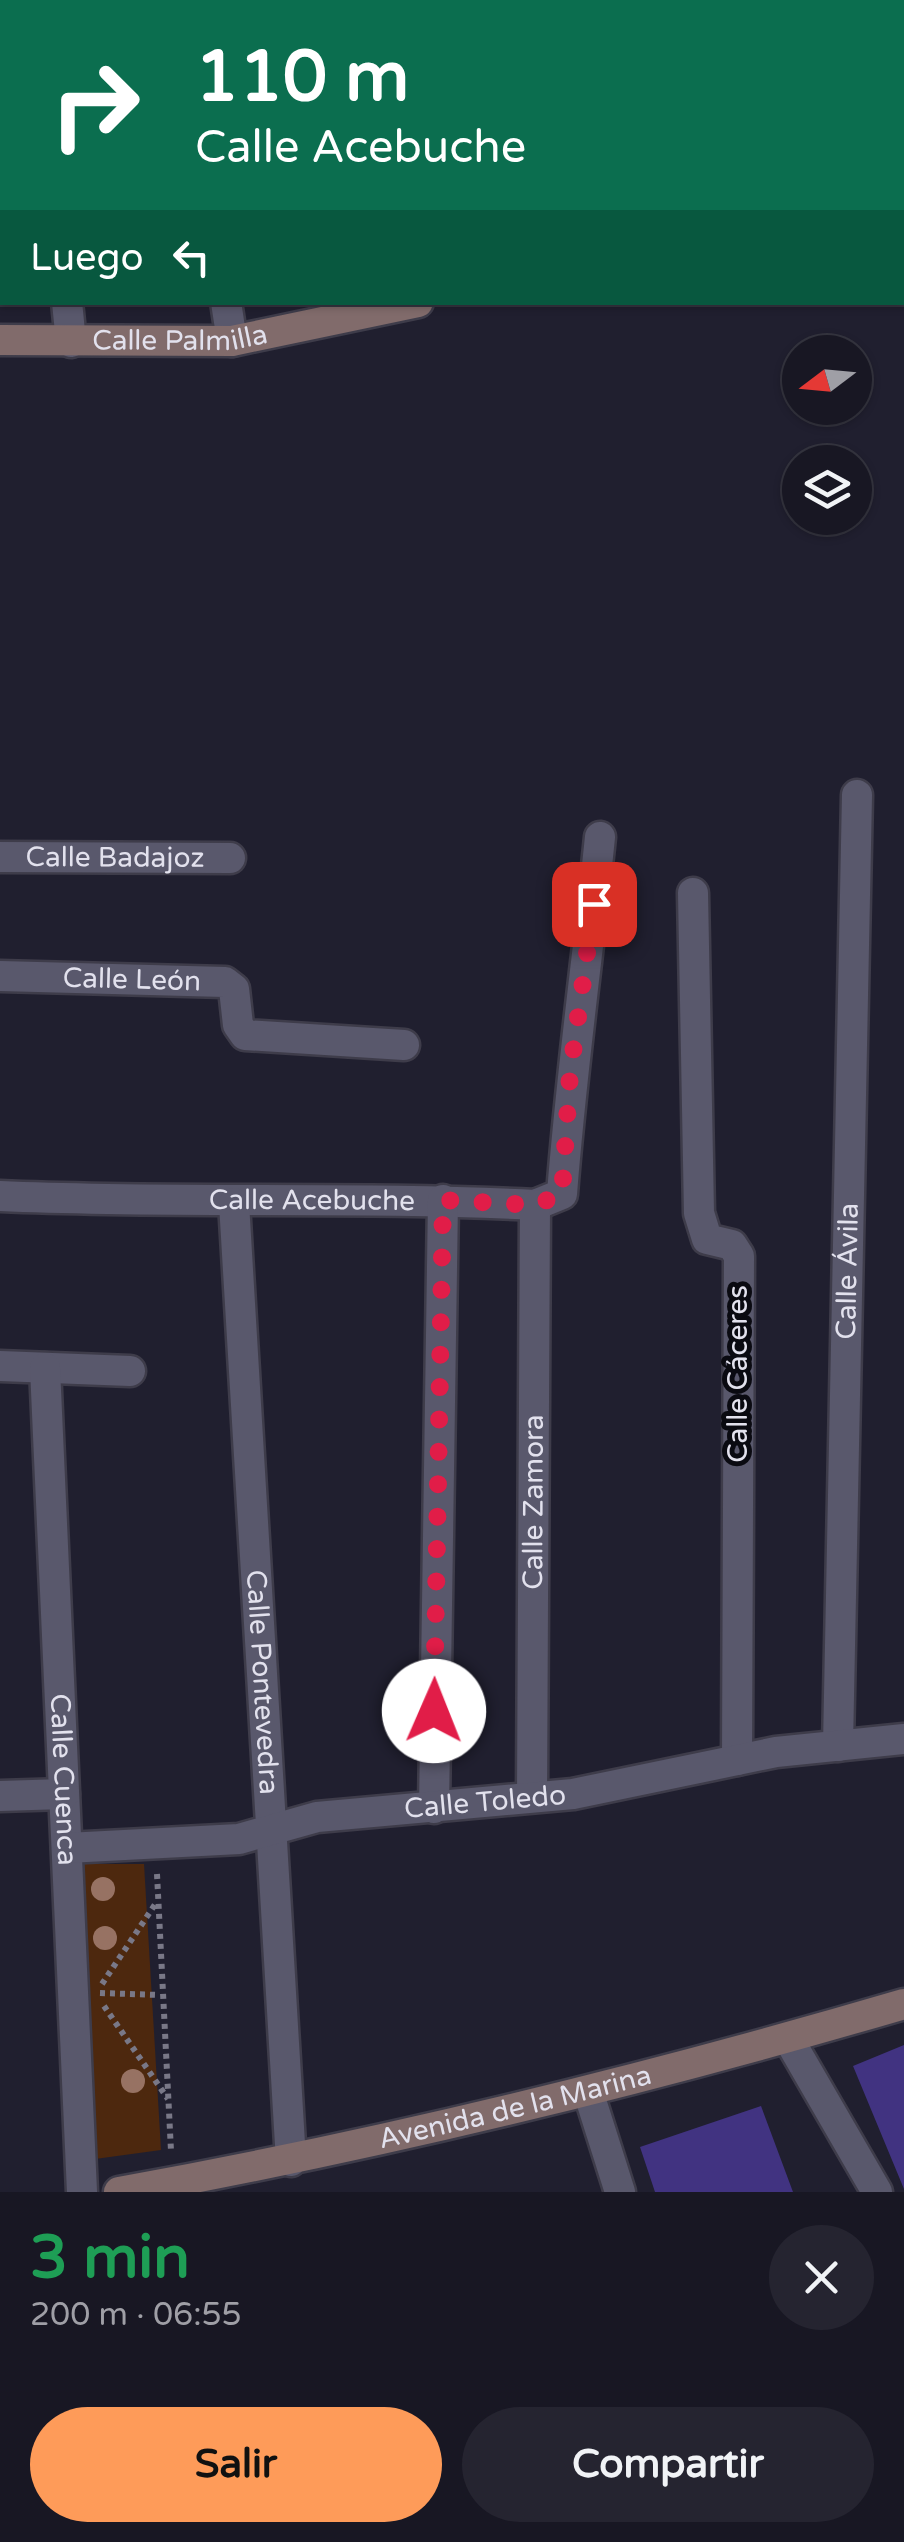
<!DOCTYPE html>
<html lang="es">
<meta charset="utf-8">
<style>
:root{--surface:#181723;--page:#252430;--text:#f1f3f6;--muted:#9f9fa6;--line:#363641;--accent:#fe9b59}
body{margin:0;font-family:"Varela Round",sans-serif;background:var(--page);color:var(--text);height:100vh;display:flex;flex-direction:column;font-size:38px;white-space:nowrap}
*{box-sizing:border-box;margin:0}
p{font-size:32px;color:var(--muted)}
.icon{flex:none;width:55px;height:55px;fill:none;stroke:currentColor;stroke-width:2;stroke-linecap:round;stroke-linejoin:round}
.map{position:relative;height:2192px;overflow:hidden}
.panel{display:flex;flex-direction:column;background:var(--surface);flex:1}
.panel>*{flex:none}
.banner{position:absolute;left:0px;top:0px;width:905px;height:305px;box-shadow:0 2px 8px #0004,0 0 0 2px var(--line);background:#0b6e4f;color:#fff;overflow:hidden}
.needle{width:65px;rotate:254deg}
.tools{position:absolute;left:782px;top:335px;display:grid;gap:20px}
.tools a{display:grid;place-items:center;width:90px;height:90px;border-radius:50%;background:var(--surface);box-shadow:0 2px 8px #0004,0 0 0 2px var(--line);font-size:50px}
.pin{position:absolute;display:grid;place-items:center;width:85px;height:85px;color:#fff;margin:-42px;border-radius:20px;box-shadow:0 5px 15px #0006}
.me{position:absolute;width:110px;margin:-55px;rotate:1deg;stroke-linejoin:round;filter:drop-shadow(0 0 8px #0008)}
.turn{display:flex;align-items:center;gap:35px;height:210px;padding:0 30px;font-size:45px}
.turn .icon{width:130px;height:130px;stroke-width:2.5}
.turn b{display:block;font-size:70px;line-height:85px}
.then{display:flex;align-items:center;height:95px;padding:0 30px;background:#0003;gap:20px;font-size:38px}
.round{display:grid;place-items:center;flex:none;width:105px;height:105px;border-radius:52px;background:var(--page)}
.summary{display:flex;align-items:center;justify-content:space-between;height:170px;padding:0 30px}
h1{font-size:60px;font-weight:700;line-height:75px;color:#1e9e55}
.primary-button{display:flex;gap:20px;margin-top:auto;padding:20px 30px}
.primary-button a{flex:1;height:115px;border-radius:60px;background:var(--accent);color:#111;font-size:40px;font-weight:700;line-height:115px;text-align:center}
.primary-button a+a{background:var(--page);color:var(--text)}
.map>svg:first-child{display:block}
</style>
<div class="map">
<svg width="904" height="2192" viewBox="0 0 904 2192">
<rect width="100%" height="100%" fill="#201f2f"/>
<path fill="#4d280e" d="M 79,1864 L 144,1864 L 161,2150 L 95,2159 Z"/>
<path fill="#413381" d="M 904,2045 L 904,2189 L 853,2066 Z
M 761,2106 L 793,2192 L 655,2192 L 640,2147 Z"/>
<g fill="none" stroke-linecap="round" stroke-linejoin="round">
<defs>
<g id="street">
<path d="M 19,0 L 19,2"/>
<path d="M 172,0 L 173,2"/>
<path d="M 330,0 L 330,2"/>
<path d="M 479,0 L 480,2"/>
<path d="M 831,0 L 831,2"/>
<path d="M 237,2 L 250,0"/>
<path d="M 67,302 L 71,342"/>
<path d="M 226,302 L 232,341"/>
<path id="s1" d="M 0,857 L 230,858"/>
<path d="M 693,893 L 699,1213 L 707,1239 L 732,1245 L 739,1256 L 737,1760"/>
<path id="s2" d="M 0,976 L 225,982 L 234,989 L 238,1025 L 245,1035 L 404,1045"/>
<path id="s3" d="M 0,1196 C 179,1204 357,1196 535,1205 L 562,1194 C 571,1074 588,956 600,837"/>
<path id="s4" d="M 234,1203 L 291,2161"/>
<path d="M 0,1366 L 130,1371"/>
<path id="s5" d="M 45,1368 L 82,2192"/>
<path id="s6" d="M 838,1746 L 857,795"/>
<path d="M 0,1796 L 64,1794"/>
<path id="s7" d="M 532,1797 L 535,1205"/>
<path d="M 434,1808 L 443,1200"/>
<path id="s8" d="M 67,1848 L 239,1839 L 317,1817 L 573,1794 L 776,1752 L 904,1739"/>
<path d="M 788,2038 L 877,2192"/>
<path d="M 588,2091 L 620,2192"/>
</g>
<g id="secondary">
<path d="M 902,164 L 904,164"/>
<path id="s9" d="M 0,340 L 232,341 L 418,302"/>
<path id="s10" d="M 119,2192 C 385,2144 645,2080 904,2004"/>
</g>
</defs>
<use href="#street" stroke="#3e3c4a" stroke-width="35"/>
<use href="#secondary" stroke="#3e3c4a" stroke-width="35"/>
<path stroke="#797887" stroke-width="6" stroke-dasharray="5 5" stroke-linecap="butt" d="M 157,1874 L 171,2151
M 102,1984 L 156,1903
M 100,1993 L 159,1995
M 104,2006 L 168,2099"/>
<use href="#street" stroke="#59586c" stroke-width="30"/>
<use href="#secondary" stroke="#816b6b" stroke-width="30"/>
</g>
<g fill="#977263">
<circle cx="103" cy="1889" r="12"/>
<circle cx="105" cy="1938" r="12"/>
<circle cx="133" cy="2081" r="12"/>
</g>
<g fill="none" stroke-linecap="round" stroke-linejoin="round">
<path stroke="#e11d48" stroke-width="18" stroke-dasharray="0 32.4" d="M 434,1711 L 443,1200 L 535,1205 L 562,1194 L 570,1074 L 594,904"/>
</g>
<g text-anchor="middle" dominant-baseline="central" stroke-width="10" stroke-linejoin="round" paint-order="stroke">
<g font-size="28" fill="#e2e1ed" stroke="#0a0a11">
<text stroke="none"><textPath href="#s9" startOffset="180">Calle Palmilla</textPath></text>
<text stroke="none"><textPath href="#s1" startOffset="115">Calle Badajoz</textPath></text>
<text stroke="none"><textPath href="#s2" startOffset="132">Calle León</textPath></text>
<text stroke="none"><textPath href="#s3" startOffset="312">Calle Acebuche</textPath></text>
<text stroke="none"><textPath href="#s6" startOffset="475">Calle Ávila</textPath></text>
<text transform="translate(738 1374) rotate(-90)">Calle Cáceres</text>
<text stroke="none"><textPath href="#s7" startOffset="295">Calle Zamora</textPath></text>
<text stroke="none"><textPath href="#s4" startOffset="480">Calle Pontevedra</textPath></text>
<text stroke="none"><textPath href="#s5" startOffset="412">Calle Cuenca</textPath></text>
<text stroke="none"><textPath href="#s8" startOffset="422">Calle Toledo</textPath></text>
<text stroke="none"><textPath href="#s10" startOffset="405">Avenida de la Marina</textPath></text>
</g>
</g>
</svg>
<div class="tools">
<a><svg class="needle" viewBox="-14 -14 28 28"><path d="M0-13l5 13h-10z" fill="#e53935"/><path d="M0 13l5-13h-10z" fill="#9f9fa6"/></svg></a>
<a><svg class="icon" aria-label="layers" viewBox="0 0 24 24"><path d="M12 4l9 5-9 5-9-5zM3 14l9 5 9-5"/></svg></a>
</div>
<div class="pin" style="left:594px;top:904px;background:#d93025"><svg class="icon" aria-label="arrive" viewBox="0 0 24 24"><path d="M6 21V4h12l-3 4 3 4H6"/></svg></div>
<svg class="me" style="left:434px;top:1711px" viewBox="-20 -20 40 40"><circle r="19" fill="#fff"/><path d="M0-13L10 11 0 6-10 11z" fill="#e11d48"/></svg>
<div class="banner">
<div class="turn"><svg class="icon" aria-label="right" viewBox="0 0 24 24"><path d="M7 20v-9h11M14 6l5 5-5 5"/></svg><div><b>110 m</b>Calle Acebuche</div></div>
<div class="then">Luego<svg class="icon" aria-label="left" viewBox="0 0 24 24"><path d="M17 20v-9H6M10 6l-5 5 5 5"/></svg></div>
</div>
</div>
<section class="panel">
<div class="summary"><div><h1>3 min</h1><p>200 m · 06:55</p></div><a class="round"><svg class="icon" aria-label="close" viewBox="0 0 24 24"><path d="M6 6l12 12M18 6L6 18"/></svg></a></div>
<div class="primary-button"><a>Salir</a><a>Compartir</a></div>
</section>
